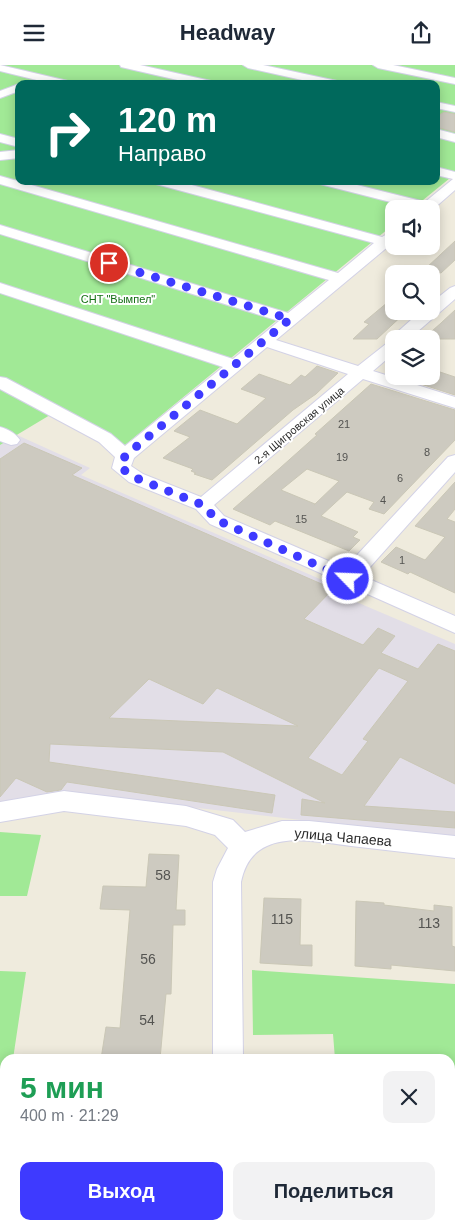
<!DOCTYPE html>
<html lang="ru">
<meta charset="utf-8">
<style>
:root{--surface:#fff;--page:#f2f2f3;--text:#1f2937;--muted:#747a83;--accent:#3e3aff}
body{margin:0;font-family:Arial,sans-serif;background:var(--page);color:var(--text);height:100vh;display:flex;flex-direction:column;font-size:19px;white-space:nowrap}
*{box-sizing:border-box;margin:0}
p{font-size:16px;color:var(--muted)}
.icon{flex:none;width:28px;height:28px;fill:none;stroke:currentColor;stroke-width:2;stroke-linecap:round;stroke-linejoin:round}
.map{position:relative;flex:1;overflow:hidden}
.side{position:absolute;left:0px;top:989px;width:455px;height:176px;display:flex;flex-direction:column;background:var(--surface);border-radius:15px 15px 0 0;box-shadow:0 2px 12px #0003}
.side>*{flex:none}
.top-card{position:absolute;left:15px;top:15px;width:425px;height:105px;border-radius:10px;box-shadow:0 2px 12px #0003;background:#00695c;color:#fff;overflow:hidden}
.fabs{position:absolute;left:385px;top:135px;display:grid;gap:10px}
.fabs a{display:grid;place-items:center;width:55px;height:55px;border-radius:10px;background:var(--surface);box-shadow:0 2px 12px #0003;font-size:25px}
.pin{position:absolute;display:grid;place-items:center;width:42px;height:42px;color:#fff;margin:-21px;border:2px solid #fff;border-radius:50%;box-shadow:0 1px 5px #0007}
.me{position:absolute;width:55px;margin:-28px;rotate:294deg;stroke-linejoin:round;filter:drop-shadow(0 0 4px #0008)}
.turn{display:flex;align-items:center;gap:18px;height:105px;padding:0 20px;font-size:22px}
.turn .icon{width:65px;height:65px;stroke-width:2.5}
.turn b{display:block;font-size:35px;line-height:42px}
.round{display:grid;place-items:center;flex:none;width:52px;height:52px;border-radius:10px;background:var(--page)}
.summary{display:flex;align-items:center;justify-content:space-between;height:85px;padding:0 20px}
h1{font-size:30px;font-weight:800;line-height:38px;color:#1e9e55}
.action{display:flex;gap:10px;margin-top:auto;padding:10px 20px}
.action a{flex:1;height:58px;border-radius:10px;background:var(--accent);color:#fff;font-size:20px;font-weight:800;line-height:58px;text-align:center}
.action a+a{background:var(--page);color:var(--text)}
header{display:flex;justify-content:space-between;align-items:center;height:65px;padding:0 20px;background:var(--surface);font-size:22px;font-weight:800}
.map>svg:first-child{display:block}
</style>
<header><svg class="icon" aria-label="menu" viewBox="0 0 24 24"><path d="M4 6h16M4 12h16M4 18h16"/></svg>Headway<svg class="icon" aria-label="share" viewBox="0 0 24 24"><path d="M12 15V3M7 8l5-5 5 5M5 13v7h14v-7"/></svg></header>
<div class="map">
<svg width="455" height="1164" viewBox="0 0 455 1164">
<rect width="100%" height="100%" fill="#efebdd"/>
<path fill="#e2dee7" d="M 17,370 L 90,403 L 81,410 L 345,525 L 340,530 L 455,579 L 455,773 L 69,728 L 0,750 L 0,380 Z"/>
<path fill="#a1e996" fill-rule="evenodd" d="M 0,0 L 455,0 L 455,109 L 412,144 L 394,144 L 394,159 L 125,380 L 60,344 L 0,380 ZM 19,19 L 436,19 L 436,116 L 19,116 Z
M 0,767 L 41,770 L 27,831 L 0,831 Z
M 252,905 L 455,919 L 455,1164 L 408,1164 L 407,1160 L 450,1160 L 450,994 L 335,994 L 333,969 L 253,970 Z
M 0,906 L 26,907 L 13,994 L 5,994 L 5,1040 L 0,1068 Z"/>
<path fill="#cdcac0" stroke="#cac7b6" fill-rule="evenodd" d="M 444,47 L 455,49 L 455,67 L 436,62 L 436,52 Z
M 455,176 L 455,195 L 441,208 L 425,204 Z
M 394,232 L 394,246 L 407,246 L 377,274 L 353,274 L 369,259 L 364,257 Z
M 455,245 L 455,274 L 423,274 L 441,258 Z
M 317,301 L 338,308 L 316,329 L 293,345 L 212,415 L 194,409 L 196,408 L 191,406 L 193,404 L 163,393 L 190,372 L 174,366 L 200,345 L 237,359 L 266,333 L 241,324 L 259,309 L 290,320 L 301,310 L 305,312 Z
M 431,304 L 455,312 L 455,330 L 396,311 L 431,311 Z
M 371,319 L 455,345 L 455,375 L 384,449 L 369,444 L 374,437 L 347,427 L 321,451 L 358,467 L 353,472 L 360,475 L 349,486 L 275,456 L 270,460 L 233,444 L 280,403 L 317,370 L 315,369 ZM 307,404 L 339,416 L 314,440 L 315,439 L 281,425 Z
M 24,378 L 82,403 L 72,410 L 333,524 L 304,554 L 363,580 L 378,563 L 395,571 L 381,588 L 418,604 L 438,579 L 455,586 L 455,719 L 400,692 L 364,741 L 455,747 L 455,763 L 301,750 L 302,734 L 325,738 L 223,687 L 50,679 L 49,697 L 275,730 L 272,748 L 67,717 L 61,725 L 47,727 L 16,713 L 0,732 L 0,394 ZM 379,603 L 408,616 L 363,674 L 368,676 L 342,710 L 308,693 ZM 149,614 L 203,639 L 217,623 L 298,661 L 109,653 Z
M 455,417 L 455,444 L 447,454 L 455,457 L 455,528 L 410,507 L 408,509 L 381,497 L 396,482 L 425,495 L 445,472 L 415,461 Z
M 149,789 L 179,790 L 176,845 L 185,845 L 185,860 L 173,860 L 171,929 L 166,929 L 160,994 L 101,994 L 106,962 L 120,963 L 130,845 L 100,844 L 103,821 L 146,822 Z
M 264,833 L 301,834 L 300,880 L 312,880 L 312,901 L 260,898 Z
M 356,836 L 384,838 L 384,840 L 434,846 L 434,840 L 452,842 L 452,881 L 455,882 L 455,906 L 391,900 L 391,904 L 355,901 Z"/>
<g fill="none" stroke-linecap="round" stroke-linejoin="round">
<defs>
<path id="minor" d="M 0,0 L 72,17 L 73,19 L 53,19 L 0,6 Z
M 120,0 L 140,0 L 211,16 L 216,19 L 195,19 L 121,2 Z
M 243,0 L 263,0 L 337,16 L 342,19 L 320,19 L 248,3 Z
M 373,0 L 393,0 L 455,13 L 455,19 L 378,3 Z
M 19,19 L 19,26 L 0,33 L 0,26 Z
M 436,37 L 455,41 L 455,47 L 436,43 Z
M 436,64 L 455,69 L 455,77 L 436,72 Z
M 0,69 L 19,74 L 19,82 L 0,77 Z
M 19,85 L 19,93 L 0,95 L 0,87 Z
M 436,102 L 455,107 L 455,125 L 431,146 L 431,144 L 418,144 L 320,119 L 319,116 L 341,116 L 425,137 L 453,114 L 436,110 Z
M 0,111 L 338,208 L 374,178 L 156,119 L 155,116 L 177,116 L 382,172 L 394,165 L 394,176 L 390,180 L 276,275 L 358,301 L 391,275 L 393,271 L 421,246 L 431,246 L 431,238 L 450,223 L 455,221 L 455,234 L 409,274 L 394,274 L 394,288 L 373,306 L 455,332 L 455,343 L 363,314 L 214,440 L 224,451 L 345,503 L 448,392 L 455,390 L 455,407 L 362,511 L 455,551 L 455,568 L 210,459 L 196,444 L 129,417 L 112,403 L 115,392 L 99,377 L 0,324 L 0,312 L 6,313 L 111,369 L 125,381 L 223,302 L 0,228 L 0,218 L 233,294 L 279,256 L 0,169 L 0,160 L 288,248 L 329,215 L 0,119 ZM 267,282 L 348,309 L 201,432 L 143,409 L 131,401 L 134,393 Z
M 0,362 C 8,364 15,368 20,375 L 17,379 L 11,380 L 0,376 Z
M 64,726 L 186,741 L 233,755 L 245,767 L 282,756 L 309,756 L 455,771 L 455,793 C 420,789 386,785 351,781 C 325,778 292,770 267,781 C 251,788 244,802 241,817 L 243,994 L 213,994 L 213,817 L 217,804 L 228,783 L 215,770 L 186,761 L 64,746 L 0,757 L 0,737 Z
M 212,1160 L 246,1160 L 246,1164 L 212,1164 Z"/>
</defs>
<use href="#minor" stroke="#d3d2e6" stroke-width="2"/>
<use href="#minor" fill="#fff" fill-rule="evenodd"/>
</g>
<g fill="none" stroke-linecap="round" stroke-linejoin="round">
<path stroke="#3e3aff" stroke-width="9" stroke-dasharray="0 16.2" d="M 109,198 L 290,254 L 125,391 L 121,403 L 136,413 L 203,440 L 217,455 L 348,514"/>
</g>
<g text-anchor="middle" dominant-baseline="central" stroke-width="4" stroke-linejoin="round" paint-order="stroke">
<g font-size="11" fill="#157015" stroke="#fff">
<text x="118" y="234">СНТ "Вымпел"</text>
</g>
<g font-size="11" fill="#545451">
<text x="344" y="359">21</text>
<text x="427" y="387">8</text>
<text x="342" y="392">19</text>
<text x="400" y="413">6</text>
<text x="383" y="435">4</text>
<text x="301" y="454">15</text>
<text x="402" y="495">1</text>
</g>
<g font-size="11" fill="#2c2c2c" stroke="#fff">
<text transform="translate(299 360) rotate(-40)">2-я Щигровская улица</text>
</g>
<g font-size="14" fill="#2c2c2c" stroke="#fff">
<text transform="translate(343 772) rotate(5)">улица Чапаева</text>
</g>
<g font-size="14" fill="#545451">
<text x="163" y="810">58</text>
<text x="282" y="854">115</text>
<text x="429" y="858">113</text>
<text x="148" y="894">56</text>
<text x="147" y="955">54</text>
</g>
</g>
</svg>
<div class="fabs">
<a><svg class="icon" aria-label="sound" viewBox="0 0 24 24"><path d="M4 9h4l5-4v14l-5-4H4zM17 9q2 3 0 6"/></svg></a>
<a><svg class="icon" aria-label="search" viewBox="0 0 24 24"><circle cx="10" cy="10" r="6"/><path d="M15 15l6 6"/></svg></a>
<a><svg class="icon" aria-label="layers" viewBox="0 0 24 24"><path d="M12 4l9 5-9 5-9-5zM3 14l9 5 9-5"/></svg></a>
</div>
<div class="pin" style="left:109px;top:198px;background:#d93025"><svg class="icon" aria-label="arrive" viewBox="0 0 24 24"><path d="M6 21V4h12l-3 4 3 4H6"/></svg></div>
<svg class="me" style="left:348px;top:514px" viewBox="-20 -20 40 40"><circle r="17" fill="#3e3aff" stroke="#fff" stroke-width="3"/><path d="M0-11L8 9 0 5-8 9z" fill="#fff"/></svg>
<div class="top-card">
<div class="turn"><svg class="icon" aria-label="right" viewBox="0 0 24 24"><path d="M7 20v-9h11M14 6l5 5-5 5"/></svg><div><b>120 m</b>Направо</div></div>
</div>
<section class="side">
<div class="summary"><div><h1>5 мин</h1><p>400 m · 21:29</p></div><a class="round"><svg class="icon" aria-label="close" viewBox="0 0 24 24"><path d="M6 6l12 12M18 6L6 18"/></svg></a></div>
<div class="action"><a>Выход</a><a>Поделиться</a></div>
</section>
</div>
